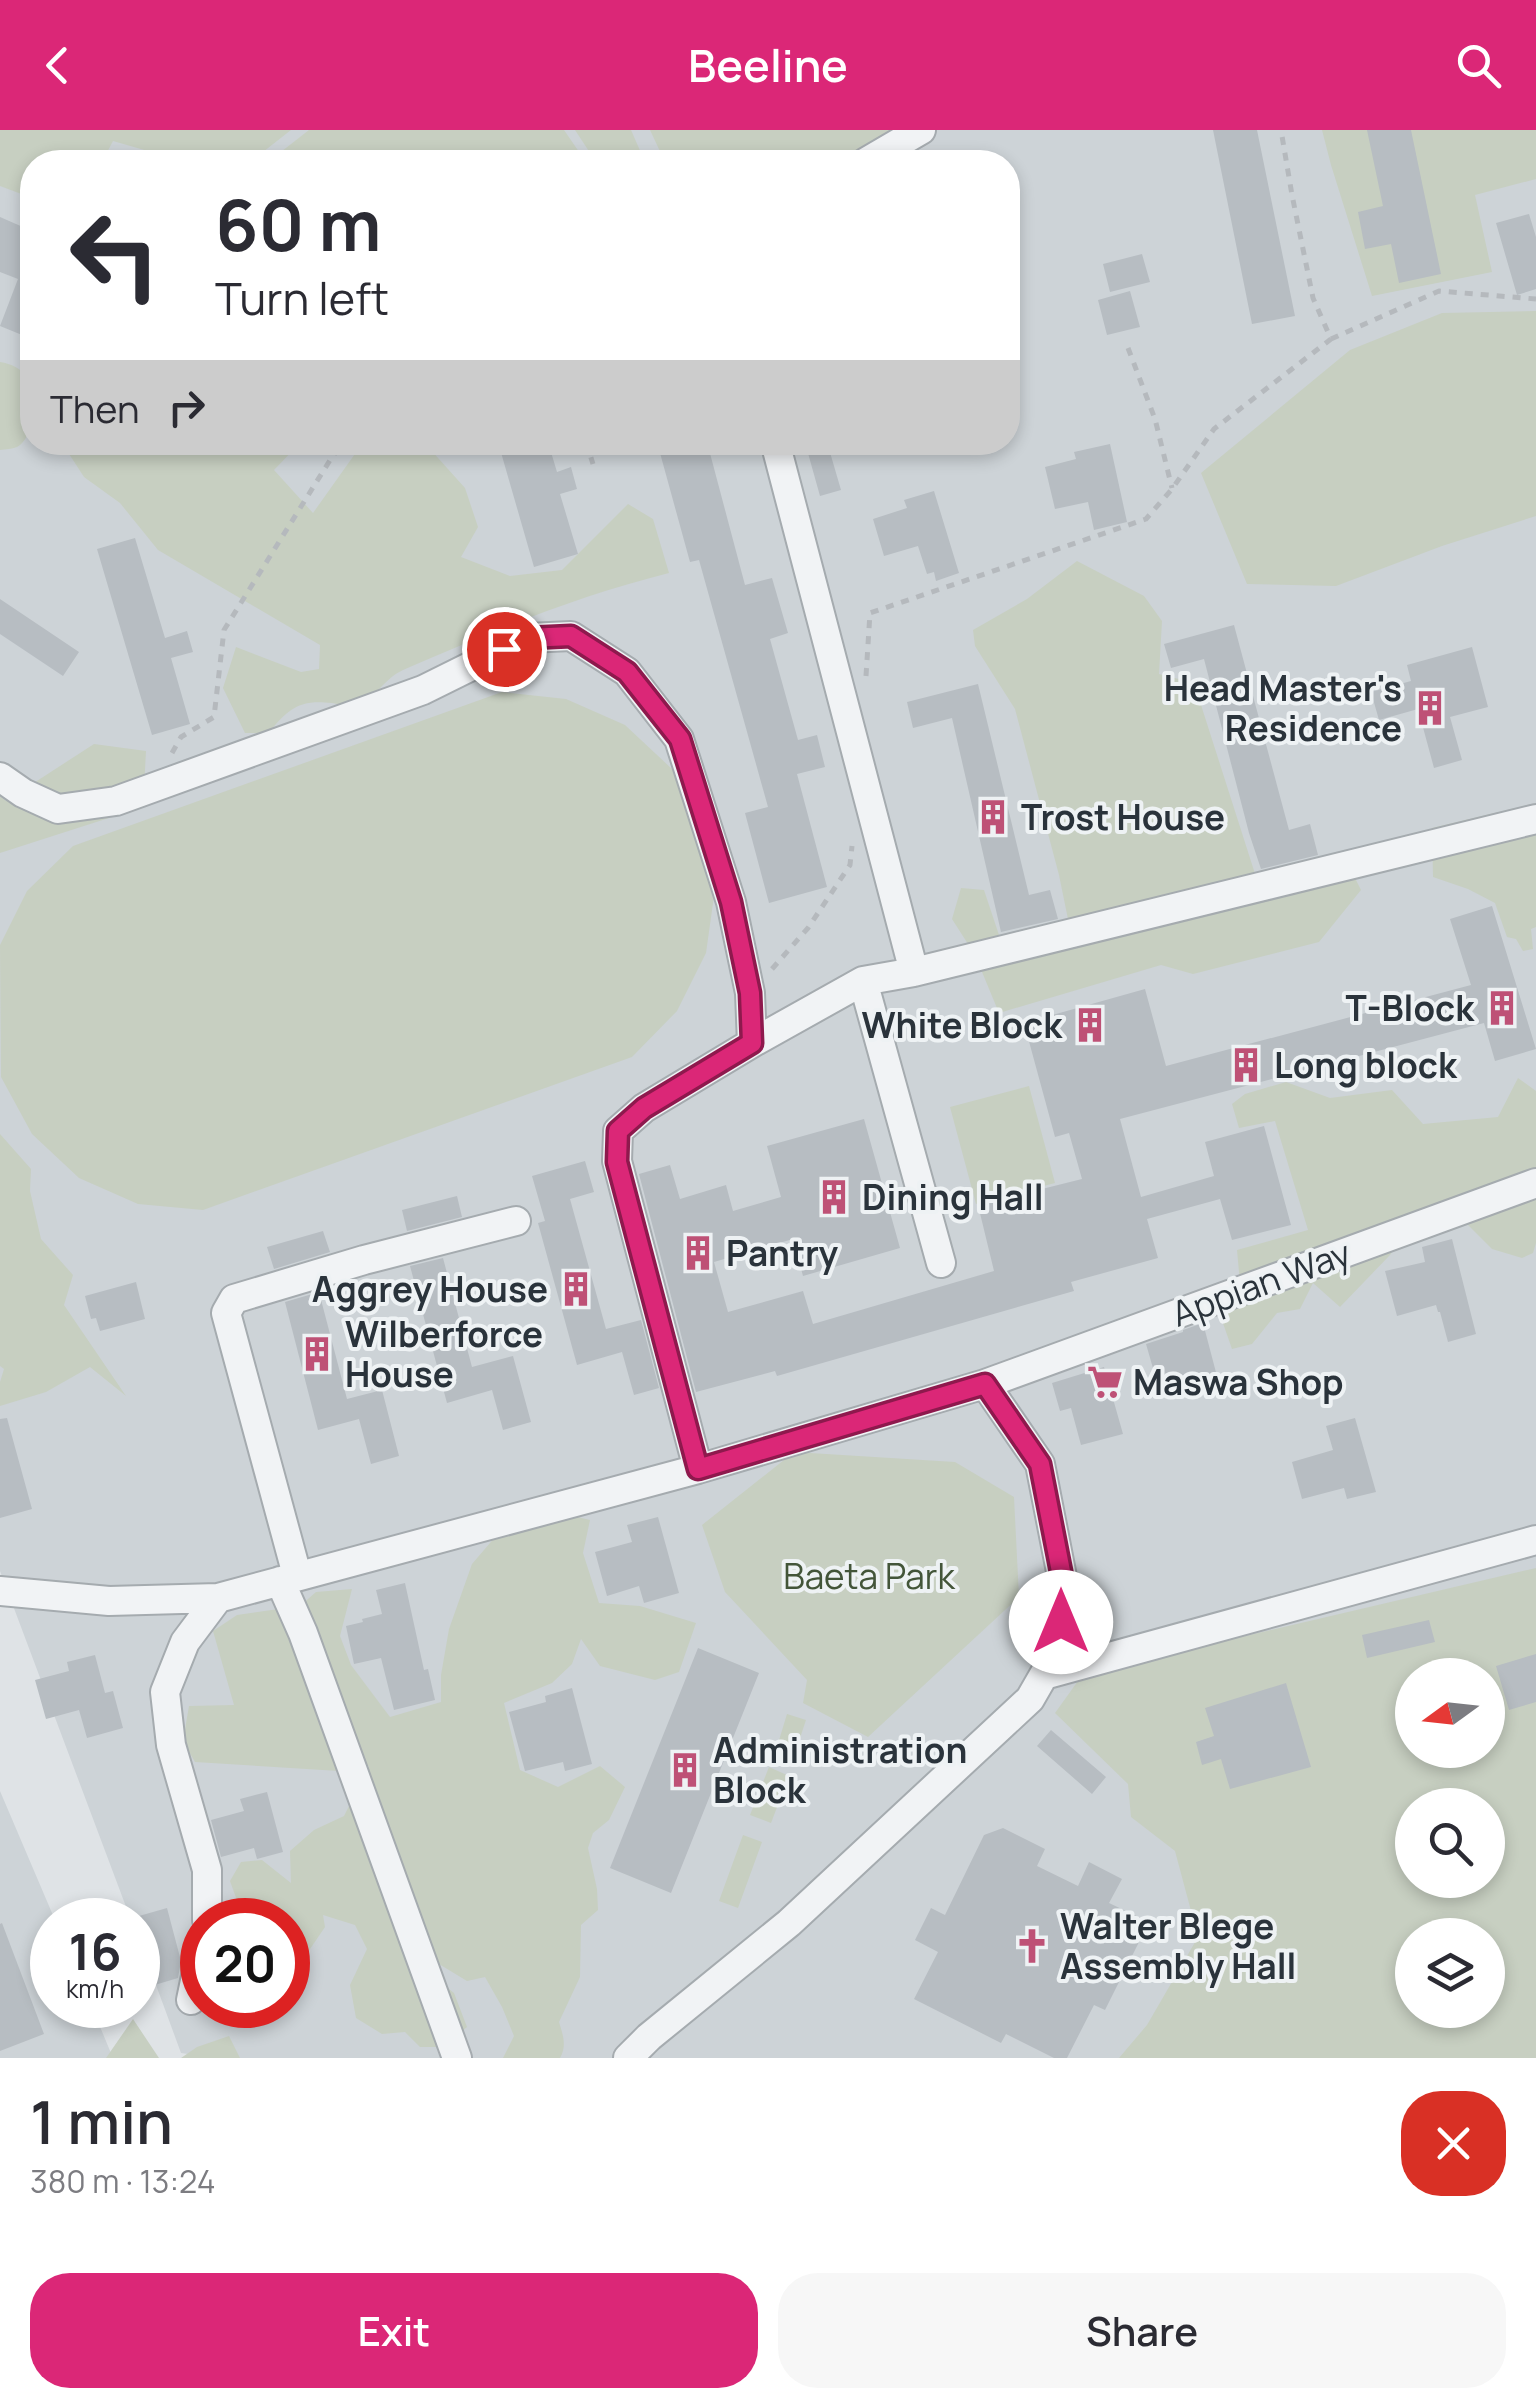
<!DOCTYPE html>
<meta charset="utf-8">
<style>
:root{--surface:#fff;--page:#f7f7f7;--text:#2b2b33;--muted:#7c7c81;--accent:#db2777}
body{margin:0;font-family:Manrope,sans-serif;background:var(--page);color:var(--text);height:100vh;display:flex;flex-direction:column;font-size:38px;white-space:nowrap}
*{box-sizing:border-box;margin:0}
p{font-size:32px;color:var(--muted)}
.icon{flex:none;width:55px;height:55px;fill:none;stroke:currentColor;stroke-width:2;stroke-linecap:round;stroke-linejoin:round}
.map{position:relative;height:1928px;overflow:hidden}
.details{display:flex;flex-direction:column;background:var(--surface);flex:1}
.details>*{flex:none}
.top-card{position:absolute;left:20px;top:20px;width:1000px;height:305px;border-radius:40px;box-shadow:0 5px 15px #0003;background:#fff;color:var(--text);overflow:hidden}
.needle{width:65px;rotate:255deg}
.tools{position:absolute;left:1395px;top:1528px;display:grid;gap:20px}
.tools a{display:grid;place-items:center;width:110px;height:110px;border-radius:50%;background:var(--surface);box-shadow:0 5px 15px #0003;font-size:50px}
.speed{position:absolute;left:30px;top:1768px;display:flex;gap:20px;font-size:50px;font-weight:700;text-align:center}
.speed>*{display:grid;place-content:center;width:130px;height:130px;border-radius:50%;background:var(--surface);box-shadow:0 5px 15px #0003;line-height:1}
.speed small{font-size:25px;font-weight:400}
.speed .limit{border:15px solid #d22;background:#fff;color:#111}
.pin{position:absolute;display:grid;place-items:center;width:85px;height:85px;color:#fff;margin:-42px;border:5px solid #fff;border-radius:50%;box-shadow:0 2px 10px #0007}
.me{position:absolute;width:110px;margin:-55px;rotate:0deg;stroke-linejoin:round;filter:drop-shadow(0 0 8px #0008)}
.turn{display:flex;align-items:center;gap:35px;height:210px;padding:0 30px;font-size:45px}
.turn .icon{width:130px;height:130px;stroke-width:2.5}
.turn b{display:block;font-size:70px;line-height:85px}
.then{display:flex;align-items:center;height:95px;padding:0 30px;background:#0003;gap:20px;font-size:38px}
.round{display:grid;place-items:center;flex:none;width:105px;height:105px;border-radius:40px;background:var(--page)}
.summary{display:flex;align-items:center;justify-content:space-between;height:170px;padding:0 30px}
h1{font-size:60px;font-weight:600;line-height:75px}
.action{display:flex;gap:20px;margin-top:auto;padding:20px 30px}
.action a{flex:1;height:115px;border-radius:40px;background:var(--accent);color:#fff;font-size:40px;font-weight:600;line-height:115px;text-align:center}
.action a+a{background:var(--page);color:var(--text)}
header{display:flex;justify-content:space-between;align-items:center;height:130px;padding:0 30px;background:var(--accent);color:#fff;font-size:45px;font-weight:600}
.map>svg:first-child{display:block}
</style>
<header><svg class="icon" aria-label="back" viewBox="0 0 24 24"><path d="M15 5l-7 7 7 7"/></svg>Beeline<svg class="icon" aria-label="search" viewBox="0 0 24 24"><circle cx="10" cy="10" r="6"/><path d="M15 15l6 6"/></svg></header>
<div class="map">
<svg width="1536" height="1928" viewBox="0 0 1536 1928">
<rect width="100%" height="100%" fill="#dfe3e6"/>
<path fill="#cdd3d7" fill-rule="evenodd" d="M 0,0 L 1536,0 L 1536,1928 L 215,1928 L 181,1923 L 138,1806 L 138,1790 L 131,1790 L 0,1441 ZM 32,32 L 1008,32 L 1008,312 L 32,312 ZM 1412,1545 L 1488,1545 L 1488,1620 L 1412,1620 ZM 1412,1675 L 1488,1675 L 1488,1750 L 1412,1750 ZM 202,1790 L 288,1790 L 288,1875 L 202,1875 ZM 1412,1805 L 1488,1805 L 1488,1880 L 1412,1880 Z
M 0,1661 L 55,1790 L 52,1790 L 52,1875 L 91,1875 L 113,1928 L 0,1928 Z"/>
<path fill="#c7cfc1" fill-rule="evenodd" d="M 0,0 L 291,0 L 250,32 L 179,32 L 179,30 L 113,11 L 102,32 L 32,32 L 32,68 L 0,56 Z
M 309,0 L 564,0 L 586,32 L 268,32 Z
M 575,0 L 631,0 L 645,32 L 596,32 Z
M 650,0 L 897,0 L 839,32 L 665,32 Z
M 1322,0 L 1536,0 L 1536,49 L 1475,65 L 1492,142 L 1372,166 L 1331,35 Z
M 1536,181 L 1536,386 L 1442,416 L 1336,456 L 1247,454 L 1201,343 L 1350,220 L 1442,183 Z
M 0,232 C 12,234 20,238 28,248 C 39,264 35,307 17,317 C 12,319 6,319 0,320 Z
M 62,313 L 300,313 L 274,340 L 313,383 L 357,321 L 430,319 L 465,358 L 478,397 L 461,427 L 510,446 L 562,440 L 628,374 L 653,389 L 669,443 C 577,466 490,502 403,540 C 385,548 376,568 355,575 C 348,577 339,574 332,573 C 298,569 289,579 268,603 L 245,603 L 223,558 L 236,517 L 301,542 L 319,539 L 320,515 L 158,420 L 120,373 L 84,347 Z
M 1077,431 L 1144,466 L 1162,491 L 1159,544 L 1194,553 L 1257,750 L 1344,726 L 1361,760 L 1319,812 L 1193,844 L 1161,835 L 999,883 L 975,825 L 952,789 L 961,758 L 984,760 L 1001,811 L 1069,794 L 1059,745 L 1015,579 L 975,516 L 973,500 L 1027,469 Z
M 502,562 L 566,569 L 625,595 L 672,639 L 703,696 L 715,759 L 706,823 L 677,881 L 632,927 L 203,1080 L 138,1074 L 79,1048 L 32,1004 L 1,947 L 0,815 L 27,761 L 73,716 Z
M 94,614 L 146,621 L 143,677 L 0,723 L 0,666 L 6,671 Z
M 1536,673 L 1536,797 L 1531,799 L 1533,819 L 1523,821 L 1516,809 L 1507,807 L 1495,773 L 1468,759 L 1433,747 L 1432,698 Z
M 1518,948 L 1536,961 L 1536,1113 L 1533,1123 L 1522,1128 L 1492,1119 L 1462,1089 L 1410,1095 L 1390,1125 L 1340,1177 L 1313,1153 L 1300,1179 L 1277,1183 L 1252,1214 L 1232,1219 L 1217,1176 L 1240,1153 L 1237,1120 L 1308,1100 L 1275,991 L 1239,998 L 1232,974 L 1245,964 L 1286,952 L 1330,968 L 1392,960 L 1423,994 L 1498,987 Z
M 1029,956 L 1055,1053 L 976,1074 L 950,977 Z
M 0,1004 L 31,1039 L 30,1061 L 41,1109 L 73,1145 L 64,1175 L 126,1266 L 90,1237 L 46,1262 L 0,1276 L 0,1252 L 4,1239 L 0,1236 Z
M 794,1322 L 955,1332 L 1014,1367 L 1019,1467 L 868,1607 L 803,1573 L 807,1550 L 725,1462 L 702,1395 Z
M 561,1383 L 590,1390 L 583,1423 L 599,1473 L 640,1476 L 696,1493 L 679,1542 L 655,1550 L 600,1536 L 581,1509 L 572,1534 L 552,1553 L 504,1573 L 520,1640 L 558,1657 L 600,1636 L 625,1657 L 609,1690 L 593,1703 L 588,1718 L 597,1759 L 598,1780 L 581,1795 L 580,1847 L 559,1892 C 563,1905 567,1916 560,1928 L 503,1928 L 514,1906 L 502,1877 L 485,1847 L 467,1851 L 434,1831 L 427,1842 L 454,1863 L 467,1897 L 443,1917 L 420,1917 L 405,1902 L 382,1904 L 356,1888 L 350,1855 L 367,1819 L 355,1795 L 323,1785 L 325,1797 L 308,1822 L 288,1831 L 288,1790 L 244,1790 L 230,1751 L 241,1732 L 262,1730 L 291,1753 L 290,1721 L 314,1700 L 344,1686 L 369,1636 L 339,1641 L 195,1632 L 183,1611 L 189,1576 L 234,1575 L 213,1501 L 237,1485 L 300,1476 L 316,1462 L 352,1459 L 340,1506 L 351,1535 L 390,1587 L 441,1572 L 441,1545 L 449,1499 L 472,1434 L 502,1399 Z
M 1536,1438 L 1536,1928 L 1119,1928 L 1147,1895 L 1198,1807 L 1175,1721 L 1131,1687 L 1128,1654 L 1055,1583 L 1083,1544 ZM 1412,1545 L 1488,1545 L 1488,1620 L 1412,1620 ZM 1412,1675 L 1488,1675 L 1488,1750 L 1412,1750 ZM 1412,1805 L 1488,1805 L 1488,1880 L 1412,1880 Z
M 787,1584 L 806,1590 L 794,1626 L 776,1620 Z
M 769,1637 L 789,1646 L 771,1693 L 750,1685 Z
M 743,1705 L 762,1712 L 738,1778 L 719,1771 Z
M 133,1889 L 159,1928 L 106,1928 Z
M 229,1906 L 240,1928 L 181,1928 L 197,1917 Z"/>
<path fill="#b7bdc2" d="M 1213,0 L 1257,0 L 1295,186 L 1252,194 Z
M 1367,0 L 1411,0 L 1441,144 L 1399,153 L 1391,114 L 1365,119 L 1358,82 L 1383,76 Z
M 1529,84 L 1536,107 L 1536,159 L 1517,165 L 1496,93 Z
M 0,87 L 32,101 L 32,194 L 27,207 L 0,196 L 18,149 L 0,142 Z
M 1142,124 L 1150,152 L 1110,162 L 1103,134 Z
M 1130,161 L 1140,197 L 1107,205 L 1098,170 Z
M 498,312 L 548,312 L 557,342 L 571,337 L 577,359 L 560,364 L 578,424 L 534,437 Z
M 657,312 L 707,312 L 745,455 L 772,448 L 788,503 L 770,509 L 798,610 L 817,605 L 825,637 L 797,644 L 827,757 L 769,773 L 745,683 L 768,677 L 699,430 L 690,432 Z
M 817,312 L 827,312 L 841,360 L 820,366 L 806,316 Z
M 1110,314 L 1127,392 L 1094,400 L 1088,372 L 1055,379 L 1045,337 L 1076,329 L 1074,322 Z
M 934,361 L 959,443 L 936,451 L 934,442 L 927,444 L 918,416 L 884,426 L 873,389 L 907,378 L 904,370 Z
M 135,408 L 165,508 L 187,501 L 193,522 L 171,528 L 190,594 L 152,605 L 97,419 Z
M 0,469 L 79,522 L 63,546 L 0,504 Z
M 1234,495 L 1289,700 L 1310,694 L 1318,725 L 1261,739 L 1249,703 L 1204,529 L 1171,538 L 1164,514 Z
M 1472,517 L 1488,577 L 1450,587 L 1462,630 L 1434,638 L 1418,579 L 1379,590 L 1371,562 L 1411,551 L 1407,535 Z
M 978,554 L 1029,765 L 1050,760 L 1058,789 L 1001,802 L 952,588 L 913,598 L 907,572 Z
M 1492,776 L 1536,919 L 1495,931 L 1484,893 L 1120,989 L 1141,1067 L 1214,1046 L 1205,1012 L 1264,996 L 1291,1095 L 1232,1110 L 1220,1069 L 1147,1089 L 1158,1128 L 1071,1152 L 1074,1161 L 777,1246 L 775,1241 L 696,1262 L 639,1044 L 670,1035 L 680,1069 L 726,1055 L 733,1081 L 781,1067 L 767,1016 L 864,989 L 900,1118 L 803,1146 L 793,1109 L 714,1132 L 728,1182 L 803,1161 L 813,1194 L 994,1141 L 978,1075 L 1082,1049 L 1069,1003 L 1055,1007 L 1024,893 L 1145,859 L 1166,936 L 1471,855 L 1450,789 Z
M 585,1031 L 594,1062 L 570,1069 L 606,1199 L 641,1190 L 659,1258 L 634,1265 L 622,1222 L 577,1235 L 538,1093 L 545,1091 L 532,1046 Z
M 457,1066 L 462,1087 L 407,1101 L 402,1080 Z
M 323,1101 L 330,1122 L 274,1139 L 267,1117 Z
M 1452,1109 L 1476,1204 L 1448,1212 L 1440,1182 L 1438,1182 L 1436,1175 L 1397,1186 L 1385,1141 L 1425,1132 L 1422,1117 Z
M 443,1128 L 472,1237 L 513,1226 L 531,1292 L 503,1300 L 492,1260 L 447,1273 L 410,1136 Z
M 136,1152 L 145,1189 L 100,1201 L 96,1188 L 91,1189 L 85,1166 Z
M 319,1162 L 347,1269 L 382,1260 L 399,1326 L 371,1334 L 359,1289 L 318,1300 L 285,1172 Z
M 1203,1193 L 1218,1250 L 1195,1256 L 1192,1243 L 1157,1252 L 1146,1214 L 1183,1202 L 1183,1200 Z
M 1104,1237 L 1123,1304 L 1081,1315 L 1071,1278 L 1060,1281 L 1052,1253 Z
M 7,1288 L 32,1379 L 0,1388 L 0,1289 Z
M 1355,1288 L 1376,1362 L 1347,1369 L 1344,1358 L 1302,1369 L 1292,1332 L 1333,1320 L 1326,1296 Z
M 658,1387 L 679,1463 L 644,1473 L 639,1456 L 607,1466 L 595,1422 L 632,1412 L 627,1395 Z
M 405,1453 L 424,1540 L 428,1539 L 435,1570 L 394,1580 L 381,1528 L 354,1534 L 346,1496 L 363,1492 L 362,1489 L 382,1484 L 376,1460 Z
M 1429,1490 L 1435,1512 L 1367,1528 L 1362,1505 Z
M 698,1518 L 759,1543 L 671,1763 L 610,1738 Z
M 1536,1524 L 1536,1572 L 1509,1580 L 1496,1536 Z
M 95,1525 L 105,1563 L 113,1561 L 123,1598 L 87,1608 L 79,1580 L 46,1589 L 35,1550 L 69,1541 L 67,1532 Z
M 1286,1553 L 1311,1637 L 1230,1659 L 1221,1629 L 1202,1635 L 1196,1612 L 1214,1606 L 1205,1578 Z
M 572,1558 L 592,1634 L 565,1641 L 563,1632 L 525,1641 L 509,1582 L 546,1572 L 545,1566 Z
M 1051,1600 L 1106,1647 L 1092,1664 L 1037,1616 Z
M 267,1662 L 283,1722 L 257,1729 L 254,1718 L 221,1727 L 211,1690 L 244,1681 L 240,1669 Z
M 1003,1698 L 1045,1719 L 1037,1736 L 1078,1756 L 1089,1732 L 1122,1749 L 1109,1773 L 1149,1792 L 1105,1880 L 1094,1875 L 1067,1928 L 1054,1928 L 1006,1904 L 1001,1913 L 914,1869 L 938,1822 L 915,1810 L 931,1778 L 945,1785 L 984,1705 Z
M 167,1778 L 181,1831 L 178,1848 L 138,1860 L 138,1826 L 150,1823 L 139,1786 Z
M 2,1793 L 44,1904 L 0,1921 L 0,1794 Z"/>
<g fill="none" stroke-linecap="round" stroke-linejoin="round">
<defs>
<path id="minor" d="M 866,32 L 921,0
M 0,647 L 23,663 L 58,679 L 116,671 L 423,560 L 528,508 L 571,506 L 627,542 L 679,609 L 731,772 L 750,863 L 752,913
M 914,842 L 1536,689
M 863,851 L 941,1133
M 985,1254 L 1536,1053
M 698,1339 L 617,1031 L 618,1001 L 644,978 L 752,913 L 863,851 L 914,842 L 775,312
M 297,1445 L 226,1183 L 234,1169 L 364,1130 L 516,1091
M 280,1451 L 303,1503 L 457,1928
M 0,1461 L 109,1471 L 218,1468 L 698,1339 L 985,1254 L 1040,1334 L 1065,1462 L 1057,1522 L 1030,1569 L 789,1793 L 649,1907 L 628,1928
M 1044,1545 L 1536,1410
M 207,1790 L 207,1740 L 171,1615 L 165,1562 L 185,1512 L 218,1468
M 191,1870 L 202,1817"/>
</defs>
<use href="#minor" stroke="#a5abaf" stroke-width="32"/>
<path stroke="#b5b9bd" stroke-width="5" stroke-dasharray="8 8" stroke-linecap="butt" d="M 1331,209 L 1439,161 L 1536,169
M 1128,218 L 1155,289 L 1172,358
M 586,312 L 593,334
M 866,546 L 870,483 L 1146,389 L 1172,359 L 1214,299 L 1331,209 L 1313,168 L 1292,65 L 1281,0
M 172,623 L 181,607 L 214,587 L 224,500 L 332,327 L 344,312
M 772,839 L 808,798 L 850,735 L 852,716"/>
<use href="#minor" stroke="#f1f3f5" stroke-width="28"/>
</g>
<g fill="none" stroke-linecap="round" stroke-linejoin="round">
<defs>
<path id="route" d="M 504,519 L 528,508 L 571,506 L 627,542 L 680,609 L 731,772 L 750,863 L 752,913 L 644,978 L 618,1001 L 617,1032 L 698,1339 L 985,1254 L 1040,1334 L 1065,1462 L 1061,1492"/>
</defs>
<use href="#route" stroke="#8e194d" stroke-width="25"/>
<use href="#route" stroke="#db2777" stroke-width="18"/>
</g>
<defs>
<symbol id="building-bare" viewBox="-9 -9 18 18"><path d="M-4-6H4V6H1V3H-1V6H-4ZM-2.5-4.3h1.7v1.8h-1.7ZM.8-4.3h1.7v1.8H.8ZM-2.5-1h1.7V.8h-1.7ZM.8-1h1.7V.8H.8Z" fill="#be5176" stroke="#eef2f4" stroke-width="2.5" paint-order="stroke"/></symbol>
<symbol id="supermarket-bare" viewBox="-9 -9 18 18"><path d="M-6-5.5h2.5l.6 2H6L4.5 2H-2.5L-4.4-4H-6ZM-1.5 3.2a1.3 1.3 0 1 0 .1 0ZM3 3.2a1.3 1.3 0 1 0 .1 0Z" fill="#be5176" stroke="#eef2f4" stroke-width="2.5" paint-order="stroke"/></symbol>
<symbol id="church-bare" viewBox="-9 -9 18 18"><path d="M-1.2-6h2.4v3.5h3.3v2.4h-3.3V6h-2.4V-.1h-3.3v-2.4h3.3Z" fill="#be5176" stroke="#eef2f4" stroke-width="2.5" paint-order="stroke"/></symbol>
</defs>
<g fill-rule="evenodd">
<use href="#building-bare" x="1405" y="553" width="50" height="50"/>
<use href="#building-bare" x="968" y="662" width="50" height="50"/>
<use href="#building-bare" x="1477" y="853" width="50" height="50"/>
<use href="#building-bare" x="1065" y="870" width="50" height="50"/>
<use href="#building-bare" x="1221" y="910" width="50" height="50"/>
<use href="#building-bare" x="809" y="1042" width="50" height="50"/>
<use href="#building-bare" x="673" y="1098" width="50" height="50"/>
<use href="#building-bare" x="551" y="1134" width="50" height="50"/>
<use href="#building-bare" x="292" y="1199" width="50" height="50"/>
<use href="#supermarket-bare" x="1080" y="1227" width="50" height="50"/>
<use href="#building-bare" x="660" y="1615" width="50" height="50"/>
<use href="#church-bare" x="1007" y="1791" width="50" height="50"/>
</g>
<g text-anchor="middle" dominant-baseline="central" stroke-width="8" stroke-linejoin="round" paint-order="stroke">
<g font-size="35" font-weight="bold" fill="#2a333b" stroke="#eef2f4" text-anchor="start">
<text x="1402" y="558" text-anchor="end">Head Master's<tspan x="1402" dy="40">Residence</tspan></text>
<text x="1021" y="687">Trost House</text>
<text x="1474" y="878" text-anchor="end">T-Block</text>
<text x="1062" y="895" text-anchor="end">White Block</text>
<text x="1274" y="935">Long block</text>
<text x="862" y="1067">Dining Hall</text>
<text x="726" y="1123">Pantry</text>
<text x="548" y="1159" text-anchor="end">Aggrey House</text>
<text x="345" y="1204">Wilberforce<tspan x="345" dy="40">House</tspan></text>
<text x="1133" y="1252">Maswa Shop</text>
<text x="713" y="1620">Administration<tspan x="713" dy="40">Block</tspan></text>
<text x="1060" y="1796">Walter Blege<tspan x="1060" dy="40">Assembly Hall</tspan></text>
</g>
<g font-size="35" fill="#2a333b" stroke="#eef2f4">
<text transform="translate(1261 1153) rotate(-20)">Appian Way</text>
</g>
<g font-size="35" fill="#435539" stroke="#eef2f4">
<text x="869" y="1446">Baeta Park</text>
</g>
</g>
</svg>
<div class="tools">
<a><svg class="needle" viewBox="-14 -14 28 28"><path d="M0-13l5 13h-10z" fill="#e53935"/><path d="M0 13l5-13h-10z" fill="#7c7c81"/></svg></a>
<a><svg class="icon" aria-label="search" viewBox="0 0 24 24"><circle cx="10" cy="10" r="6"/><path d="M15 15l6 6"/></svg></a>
<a><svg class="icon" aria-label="layers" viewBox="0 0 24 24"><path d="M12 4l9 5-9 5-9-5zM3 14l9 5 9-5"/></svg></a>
</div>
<div class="speed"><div>16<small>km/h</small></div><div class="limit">20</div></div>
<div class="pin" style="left:504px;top:519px;background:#d93025"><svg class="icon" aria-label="arrive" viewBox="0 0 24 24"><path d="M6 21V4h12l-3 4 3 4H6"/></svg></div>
<svg class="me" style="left:1061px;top:1492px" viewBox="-20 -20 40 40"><circle r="19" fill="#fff"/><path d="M0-13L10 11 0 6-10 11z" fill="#db2777"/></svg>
<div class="top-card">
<div class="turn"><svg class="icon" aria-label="left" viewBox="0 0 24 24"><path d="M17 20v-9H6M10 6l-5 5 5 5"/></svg><div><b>60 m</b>Turn left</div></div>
<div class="then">Then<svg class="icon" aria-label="right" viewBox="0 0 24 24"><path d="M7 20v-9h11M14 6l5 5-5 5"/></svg></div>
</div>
</div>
<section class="details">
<div class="summary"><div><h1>1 min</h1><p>380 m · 13:24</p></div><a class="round" style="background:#d93025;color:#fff"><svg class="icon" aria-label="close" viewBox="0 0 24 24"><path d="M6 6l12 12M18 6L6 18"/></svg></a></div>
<div class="action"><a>Exit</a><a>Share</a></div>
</section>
